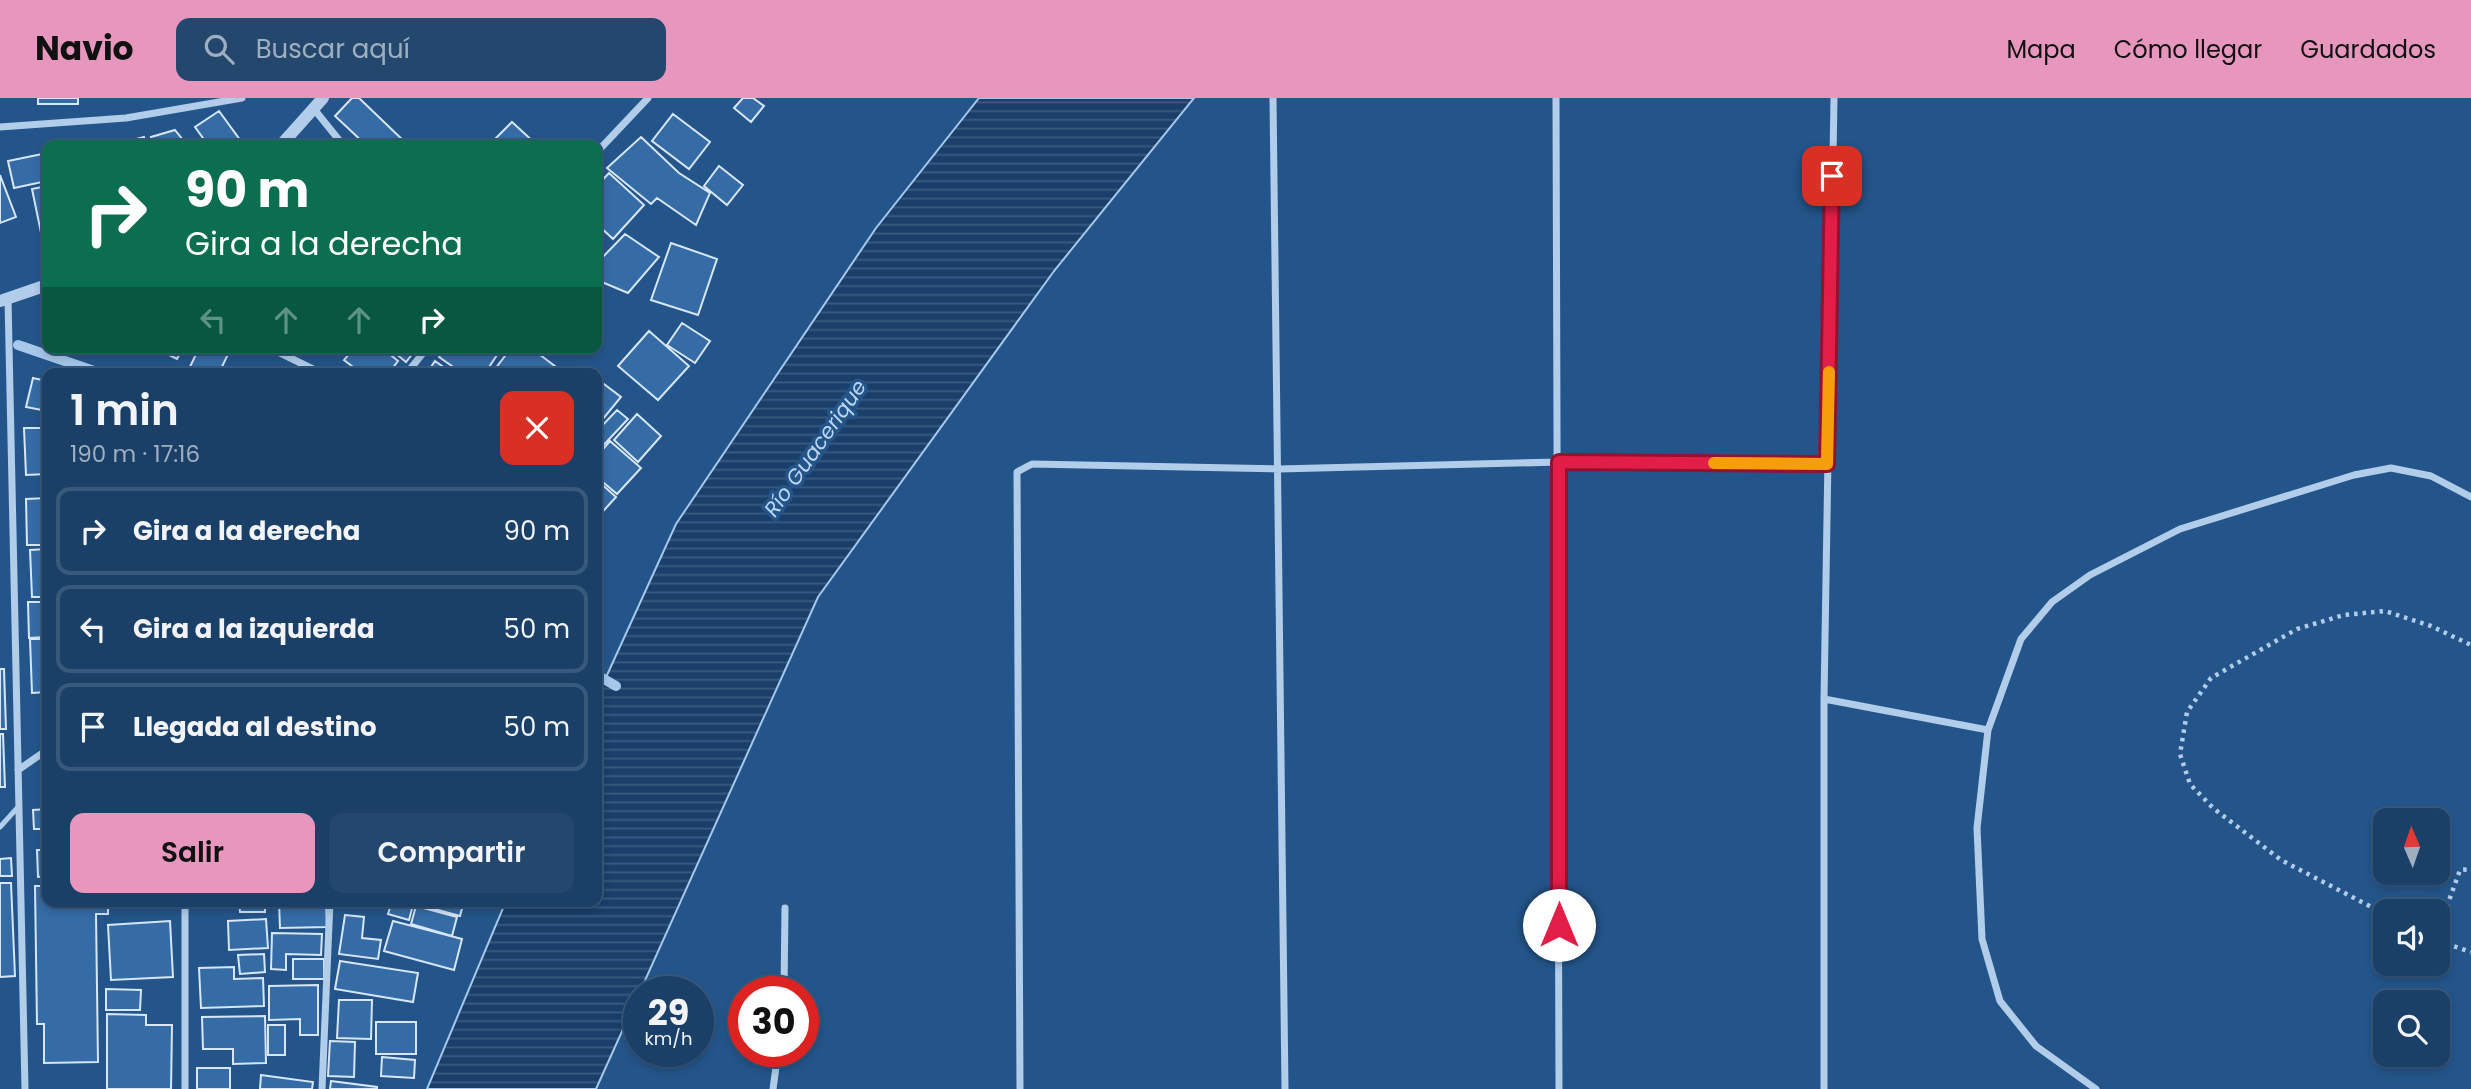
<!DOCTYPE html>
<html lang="es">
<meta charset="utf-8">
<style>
:root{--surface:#1b4068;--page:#24476e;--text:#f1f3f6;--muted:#a0afc0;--line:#39597c;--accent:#e797bd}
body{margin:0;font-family:Poppins,sans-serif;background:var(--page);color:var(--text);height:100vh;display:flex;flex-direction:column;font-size:26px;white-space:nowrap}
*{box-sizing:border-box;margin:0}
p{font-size:23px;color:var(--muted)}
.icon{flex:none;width:38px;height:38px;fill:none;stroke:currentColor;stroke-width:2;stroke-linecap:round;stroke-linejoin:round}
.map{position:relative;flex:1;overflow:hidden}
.sheet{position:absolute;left:42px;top:270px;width:560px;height:539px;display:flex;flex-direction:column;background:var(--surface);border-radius:14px;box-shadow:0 4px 10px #0003,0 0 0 2px var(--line)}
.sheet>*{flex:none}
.banner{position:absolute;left:42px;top:42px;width:560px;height:214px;border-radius:14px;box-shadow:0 4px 10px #0003,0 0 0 2px var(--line);background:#0b6e4f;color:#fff;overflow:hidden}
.needle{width:46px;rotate:358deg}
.controls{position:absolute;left:2373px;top:710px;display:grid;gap:14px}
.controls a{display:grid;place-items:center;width:77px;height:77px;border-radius:14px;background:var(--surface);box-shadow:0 4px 10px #0003,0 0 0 2px var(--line);font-size:35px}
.speed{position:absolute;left:623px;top:878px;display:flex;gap:14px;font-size:35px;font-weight:700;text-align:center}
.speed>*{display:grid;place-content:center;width:91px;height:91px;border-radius:50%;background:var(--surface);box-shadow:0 4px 10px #0003,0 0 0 2px var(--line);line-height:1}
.speed small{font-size:18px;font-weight:400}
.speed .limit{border:10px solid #d22;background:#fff;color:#111}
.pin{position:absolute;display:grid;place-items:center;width:60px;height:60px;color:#fff;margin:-30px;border-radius:14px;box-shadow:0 4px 10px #0006}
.me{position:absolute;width:77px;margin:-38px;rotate:0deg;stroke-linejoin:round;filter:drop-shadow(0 0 5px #0008)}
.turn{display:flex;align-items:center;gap:24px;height:147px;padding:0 28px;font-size:32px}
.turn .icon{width:91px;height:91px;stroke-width:2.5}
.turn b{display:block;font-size:49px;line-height:60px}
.lanes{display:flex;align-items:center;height:66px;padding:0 28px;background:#0003;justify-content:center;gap:35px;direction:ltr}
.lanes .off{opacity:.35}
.round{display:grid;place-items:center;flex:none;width:74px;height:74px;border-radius:14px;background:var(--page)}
.headline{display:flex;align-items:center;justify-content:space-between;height:119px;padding:0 28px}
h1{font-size:42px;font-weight:600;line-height:52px}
.primary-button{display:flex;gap:14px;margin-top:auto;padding:14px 28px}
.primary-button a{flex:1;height:80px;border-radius:14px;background:var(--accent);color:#111;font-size:28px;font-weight:600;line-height:80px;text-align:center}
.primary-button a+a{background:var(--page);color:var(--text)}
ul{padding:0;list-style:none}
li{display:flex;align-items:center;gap:21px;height:88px;margin:0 14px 10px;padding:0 14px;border:4px solid var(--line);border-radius:14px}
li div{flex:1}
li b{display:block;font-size:26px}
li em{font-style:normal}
header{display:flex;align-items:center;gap:42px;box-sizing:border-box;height:98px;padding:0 35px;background:var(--accent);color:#111}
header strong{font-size:33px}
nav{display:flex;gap:38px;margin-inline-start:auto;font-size:24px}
.search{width:490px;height:63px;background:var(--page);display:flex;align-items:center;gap:18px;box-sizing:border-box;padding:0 24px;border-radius:14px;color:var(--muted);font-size:26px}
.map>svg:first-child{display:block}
</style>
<header>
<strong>Navio</strong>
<div class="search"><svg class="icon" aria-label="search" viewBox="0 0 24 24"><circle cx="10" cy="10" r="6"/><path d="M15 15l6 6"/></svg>Buscar aquí</div>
<nav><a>Mapa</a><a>Cómo llegar</a><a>Guardados</a></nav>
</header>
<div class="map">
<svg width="2471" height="991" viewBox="0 0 2471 991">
<defs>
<pattern id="water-rules" width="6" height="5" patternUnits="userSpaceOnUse" patternTransform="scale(1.75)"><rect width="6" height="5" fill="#193f6a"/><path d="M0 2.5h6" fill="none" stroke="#3c5c80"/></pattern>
</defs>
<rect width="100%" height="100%" fill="#24558a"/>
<path fill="url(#water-rules)" stroke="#a6c8eb" stroke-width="2" d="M 979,0 L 1194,0 L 1054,173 L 818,499 L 596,991 L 427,991 L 506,803 L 597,803 L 597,599 L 676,426 L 876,130 Z"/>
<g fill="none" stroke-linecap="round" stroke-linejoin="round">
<path stroke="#a6c8eb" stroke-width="10" d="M 18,247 L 100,275
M 597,577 L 616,588"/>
</g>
<path fill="#356ca6" stroke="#d6e6f7" stroke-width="2" d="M 38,0 L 78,0 L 78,6 L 38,6 Z
M 352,0 L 359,0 L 408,47 L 366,47 L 335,18 Z
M 743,0 L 753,0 L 764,8 L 751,24 L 734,10 Z
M 219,13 L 243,46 L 241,47 L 208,47 L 195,29 Z
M 673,16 L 710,44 L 689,71 L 652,43 Z
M 512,24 L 537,47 L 489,47 Z
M 175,32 L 187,47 L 154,47 L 151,39 Z
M 144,39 L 146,47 L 114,47 Z
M 641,39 L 679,75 L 710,95 L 696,127 L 657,100 L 651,106 L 607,70 Z
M 47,55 L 47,83 L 14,90 L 8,63 Z
M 719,68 L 743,87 L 727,107 L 704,88 Z
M 609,75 L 644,107 L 613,141 L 597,126 L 597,88 Z
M 0,77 L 16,119 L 0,125 Z
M 47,88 L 47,154 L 45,154 L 32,91 Z
M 625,136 L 659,159 L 628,195 L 597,182 L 597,165 Z
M 671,145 L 717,161 L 698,217 L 651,202 Z
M 682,225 L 710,243 L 695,265 L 667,247 Z
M 649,233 L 689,268 L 658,302 L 618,268 Z
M 165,250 L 183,250 L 177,261 L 163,254 Z
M 199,250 L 231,250 L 219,275 L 187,275 Z
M 354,250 L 382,250 L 398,263 L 389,275 L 361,275 L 344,262 Z
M 389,250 L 417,250 L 406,264 Z
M 446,250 L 493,250 L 499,254 L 485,275 L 462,275 L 439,259 Z
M 511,250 L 531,250 L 564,275 L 492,275 Z
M 435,263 L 452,275 L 427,275 Z
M 33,280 L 47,283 L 47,313 L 26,309 Z
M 600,283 L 621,299 L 598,327 L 597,287 Z
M 617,312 L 628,321 L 597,354 L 597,333 Z
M 637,316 L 661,338 L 638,364 L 614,342 Z
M 24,330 L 47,330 L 47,376 L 26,377 Z
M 610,343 L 641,370 L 617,396 L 597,379 L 597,358 Z
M 597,382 L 616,399 L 597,420 Z
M 47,400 L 47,447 L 27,447 L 26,401 Z
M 47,451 L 47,499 L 32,499 L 30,452 Z
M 28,504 L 47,504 L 47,539 L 29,540 Z
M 30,541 L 47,541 L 47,594 L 32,595 Z
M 0,571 L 4,571 L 6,631 L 0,631 Z
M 0,636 L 3,636 L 5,689 L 0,689 Z
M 47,711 L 47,739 L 47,731 L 34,731 L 33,712 Z
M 37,752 L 47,752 L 47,778 L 38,779 Z
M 11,760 L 12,778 L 0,778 L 0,761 Z
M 0,785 L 11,785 L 15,878 L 0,879 Z
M 35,788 L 47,788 L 47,803 L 108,803 L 108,816 L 96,816 L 98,964 L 44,965 L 44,926 L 37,926 Z
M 239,803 L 265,803 L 265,814 L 240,814 Z
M 326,803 L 327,829 L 280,830 L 279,804 Z
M 392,803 L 414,803 L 409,822 L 388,816 Z
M 417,803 L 464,803 L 460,818 L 416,806 Z
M 416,808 L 457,819 L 452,838 L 411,826 Z
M 345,817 L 364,819 L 362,840 L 381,842 L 378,861 L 339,856 Z
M 266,821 L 268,850 L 229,852 L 228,823 Z
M 170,823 L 173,879 L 111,882 L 108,827 Z
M 393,823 L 462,841 L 454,872 L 384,853 Z
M 272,835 L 322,836 L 321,857 L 286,856 L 286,872 L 271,871 Z
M 264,856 L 265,874 L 240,876 L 238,857 Z
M 293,861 L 324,861 L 324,881 L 293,881 Z
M 340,863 L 418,875 L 413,904 L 335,891 Z
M 234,869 L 234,881 L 263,880 L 264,908 L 201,910 L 199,870 Z
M 318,887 L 318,937 L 300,937 L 300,921 L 269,922 L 269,888 Z
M 106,891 L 141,892 L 140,912 L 106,912 Z
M 339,902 L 372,902 L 371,941 L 337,940 Z
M 107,916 L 146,917 L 146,927 L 172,927 L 171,991 L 107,991 Z
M 265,918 L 266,965 L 233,966 L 233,951 L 203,951 L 202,919 Z
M 376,924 L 416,924 L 416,956 L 376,956 Z
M 268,927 L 285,927 L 285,957 L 268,957 Z
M 330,943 L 355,944 L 354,979 L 328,978 Z
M 382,959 L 415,962 L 414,980 L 381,978 Z
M 197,970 L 230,970 L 230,991 L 197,991 Z
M 261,977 L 313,984 L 312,991 L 260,991 Z
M 331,983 L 377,989 L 377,991 L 330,991 Z"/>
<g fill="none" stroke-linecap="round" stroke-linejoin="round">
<path stroke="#b1cdea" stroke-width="4.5" stroke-dasharray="3.5 5" stroke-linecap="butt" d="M 2385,816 L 2281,762 L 2213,710 L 2190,686 L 2180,656 L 2187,614 L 2211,580 L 2297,531 L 2344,517 L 2385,513 L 2431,528 L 2471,547
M 2438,833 L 2460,772 L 2471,771
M 2438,843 L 2471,854"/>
<path stroke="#b1cdea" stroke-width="5" d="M 0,729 L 19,708"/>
<path stroke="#b1cdea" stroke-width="7" d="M 1273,0 L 1285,991
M 1556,0 L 1559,991
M 314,11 L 343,47
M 0,29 L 126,20 L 242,0
M 597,54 L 648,0
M 8,201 L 25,991
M 270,250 L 321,275
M 407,275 L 427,250
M 1824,601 L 1988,632
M 18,672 L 47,652
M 784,894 L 785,810
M 185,991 L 185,803
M 322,991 L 330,803
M 773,991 L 778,954
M 1020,991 L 1017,374 L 1032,366 L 1279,371 L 1559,364 L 1827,366
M 1824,991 L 1824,601 L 1834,0
M 2096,991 L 2036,948 L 2000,903 L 1982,841 L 1977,730 L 1988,632 L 2021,541 L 2052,504 L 2090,477 L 2180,431 L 2354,377 L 2391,370 L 2431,378 L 2471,399"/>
<path stroke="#b1cdea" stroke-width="12" d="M 281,47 L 323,0
M 0,203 L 47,187"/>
</g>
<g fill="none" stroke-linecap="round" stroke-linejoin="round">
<defs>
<path id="route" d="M 1559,827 L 1559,364 L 1827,366 L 1832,78"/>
</defs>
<use href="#route" stroke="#92132f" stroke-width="18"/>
<use href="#route" stroke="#e11d48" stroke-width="12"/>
<path stroke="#f59e0b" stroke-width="12" d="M 1714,365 L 1827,366 L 1829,274"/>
</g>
<g text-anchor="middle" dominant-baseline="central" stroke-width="7" stroke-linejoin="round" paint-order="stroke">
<g font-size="21" font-style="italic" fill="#bdd7f1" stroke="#24558a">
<text transform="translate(815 350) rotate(-55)">Río Guacerique</text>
</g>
</g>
</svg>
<div class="controls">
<a><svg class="needle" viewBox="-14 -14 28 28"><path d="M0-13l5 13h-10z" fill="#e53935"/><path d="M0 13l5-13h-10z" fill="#a0afc0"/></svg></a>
<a><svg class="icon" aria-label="sound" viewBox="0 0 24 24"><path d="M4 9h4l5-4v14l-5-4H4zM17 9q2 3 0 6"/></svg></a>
<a><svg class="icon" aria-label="search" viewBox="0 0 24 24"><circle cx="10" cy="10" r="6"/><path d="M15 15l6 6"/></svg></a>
</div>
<div class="speed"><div>29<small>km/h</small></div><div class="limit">30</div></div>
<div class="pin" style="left:1832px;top:78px;background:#d93025"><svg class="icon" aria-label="arrive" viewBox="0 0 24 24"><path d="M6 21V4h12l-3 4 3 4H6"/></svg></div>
<svg class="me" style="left:1559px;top:827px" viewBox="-20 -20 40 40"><circle r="19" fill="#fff"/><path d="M0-13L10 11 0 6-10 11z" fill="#e11d48"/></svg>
<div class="banner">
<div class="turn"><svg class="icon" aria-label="right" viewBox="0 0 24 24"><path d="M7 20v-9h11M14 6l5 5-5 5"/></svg><div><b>90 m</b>Gira a la derecha</div></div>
<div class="lanes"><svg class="icon off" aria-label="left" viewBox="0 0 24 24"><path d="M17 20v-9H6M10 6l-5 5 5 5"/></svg><svg class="icon off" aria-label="ahead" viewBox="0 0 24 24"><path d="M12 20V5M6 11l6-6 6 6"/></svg><svg class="icon off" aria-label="ahead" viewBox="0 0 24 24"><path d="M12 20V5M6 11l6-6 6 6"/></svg><svg class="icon" aria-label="right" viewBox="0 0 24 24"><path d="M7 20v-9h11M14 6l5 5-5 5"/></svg></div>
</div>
<section class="sheet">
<div class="headline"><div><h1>1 min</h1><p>190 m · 17:16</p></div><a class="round" style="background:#d93025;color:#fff"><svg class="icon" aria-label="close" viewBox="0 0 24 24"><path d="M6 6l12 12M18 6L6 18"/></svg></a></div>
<ul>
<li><svg class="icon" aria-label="right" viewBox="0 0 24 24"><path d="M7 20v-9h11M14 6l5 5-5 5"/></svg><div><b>Gira a la derecha</b></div><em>90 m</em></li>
<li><svg class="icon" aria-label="left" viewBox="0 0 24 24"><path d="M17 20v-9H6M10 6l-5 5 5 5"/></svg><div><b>Gira a la izquierda</b></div><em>50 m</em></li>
<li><svg class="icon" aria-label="arrive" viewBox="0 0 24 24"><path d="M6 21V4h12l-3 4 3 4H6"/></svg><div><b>Llegada al destino</b></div><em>50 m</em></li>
</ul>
<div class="primary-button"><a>Salir</a><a>Compartir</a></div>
</section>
</div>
